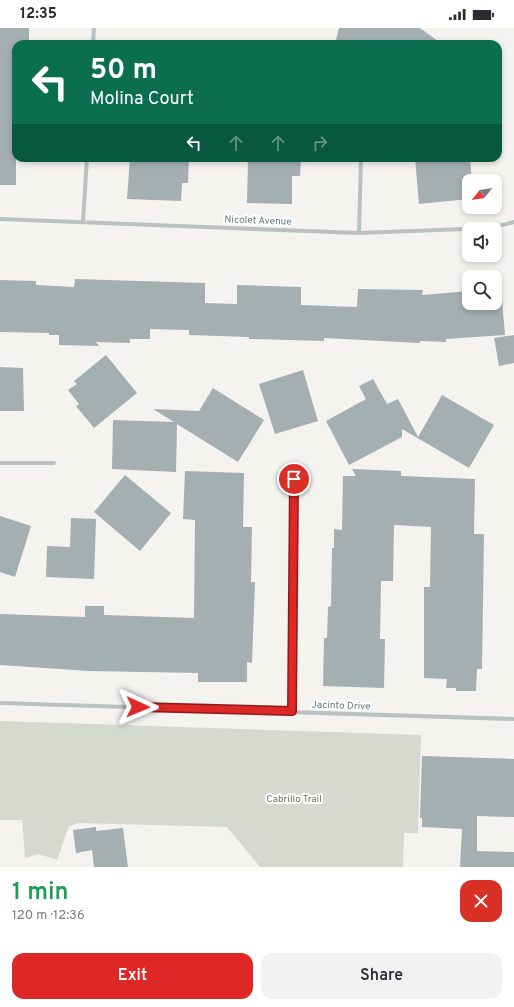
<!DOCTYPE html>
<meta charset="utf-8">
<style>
:root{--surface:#fff;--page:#f2f2f3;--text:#2b2b33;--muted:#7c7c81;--accent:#dd2827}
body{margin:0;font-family:Overpass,sans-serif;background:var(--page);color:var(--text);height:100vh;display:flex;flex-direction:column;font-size:15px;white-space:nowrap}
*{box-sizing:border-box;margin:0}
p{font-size:13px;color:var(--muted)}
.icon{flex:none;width:22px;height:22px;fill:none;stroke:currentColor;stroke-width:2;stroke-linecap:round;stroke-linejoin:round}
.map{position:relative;height:839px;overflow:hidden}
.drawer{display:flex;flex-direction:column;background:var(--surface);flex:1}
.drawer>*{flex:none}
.guide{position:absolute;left:12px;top:12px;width:490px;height:122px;border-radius:12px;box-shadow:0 2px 6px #0003;background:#0b6e4f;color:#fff;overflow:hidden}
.needle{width:26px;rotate:240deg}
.tools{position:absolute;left:462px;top:146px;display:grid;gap:8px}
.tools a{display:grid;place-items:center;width:40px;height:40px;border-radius:8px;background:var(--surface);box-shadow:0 2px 6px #0003;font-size:20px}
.pin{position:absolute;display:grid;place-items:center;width:34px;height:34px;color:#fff;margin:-17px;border:2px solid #fff;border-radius:50%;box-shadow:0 1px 4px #0007}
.me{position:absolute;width:44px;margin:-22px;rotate:91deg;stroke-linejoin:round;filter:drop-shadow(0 0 3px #0008)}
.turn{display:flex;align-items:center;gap:14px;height:84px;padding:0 12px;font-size:18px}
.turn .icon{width:52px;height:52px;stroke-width:2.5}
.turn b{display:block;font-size:28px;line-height:34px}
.lanes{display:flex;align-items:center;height:38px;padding:0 12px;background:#0003;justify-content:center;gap:20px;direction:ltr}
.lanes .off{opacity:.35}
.round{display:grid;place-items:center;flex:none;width:42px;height:42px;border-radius:12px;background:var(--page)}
.head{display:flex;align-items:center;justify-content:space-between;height:68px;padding:0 12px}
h1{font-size:24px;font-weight:600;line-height:30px;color:#1e9e55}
.cta{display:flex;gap:8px;margin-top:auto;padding:8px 12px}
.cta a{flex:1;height:46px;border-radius:12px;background:var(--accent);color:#fff;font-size:16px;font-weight:600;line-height:46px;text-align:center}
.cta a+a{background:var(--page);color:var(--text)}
.status{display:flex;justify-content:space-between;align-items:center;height:28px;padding:0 20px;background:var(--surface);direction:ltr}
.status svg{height:11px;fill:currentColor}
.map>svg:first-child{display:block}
</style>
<div class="status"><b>12:35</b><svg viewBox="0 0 49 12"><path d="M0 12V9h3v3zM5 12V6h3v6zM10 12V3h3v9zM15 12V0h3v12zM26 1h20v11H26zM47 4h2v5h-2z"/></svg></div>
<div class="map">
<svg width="514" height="839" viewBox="0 0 514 839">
<rect width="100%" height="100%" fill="#f4f3f0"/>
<path fill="#d5d9cf" d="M 0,693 L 421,707 L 418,805 L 404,805 L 403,839 L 260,839 L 227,799 L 79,795 L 69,798 L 57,832 L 39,826 L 25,830 L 22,792 L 0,792 Z"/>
<path fill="#a4afb1" d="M 0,0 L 29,0 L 29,16 L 16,16 L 16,157 L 0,157 Z
M 339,0 L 420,0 L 442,16 L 335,16 Z
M 130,130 L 189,130 L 188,155 L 182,155 L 181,173 L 127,171 Z
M 248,130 L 301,130 L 300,148 L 292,148 L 292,176 L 247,175 Z
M 415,130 L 470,130 L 472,153 L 469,153 L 469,171 L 419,176 Z
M 75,251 L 205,255 L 205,275 L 237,276 L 237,257 L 301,259 L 301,277 L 357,279 L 358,261 L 423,262 L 422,267 L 469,263 L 469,275 L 495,275 L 495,261 L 501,260 L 505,307 L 446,311 L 446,314 L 420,313 L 420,315 L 324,310 L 324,313 L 253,311 L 249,311 L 249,309 L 189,307 L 189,302 L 150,301 L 150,311 L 130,311 L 130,315 L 96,314 L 99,318 L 59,317 L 59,307 L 49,307 L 49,305 L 0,304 L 0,252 L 36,253 L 36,257 L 74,259 Z
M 514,307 L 514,335 L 499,338 L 494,310 Z
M 106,327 L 137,365 L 94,400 L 76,378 L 79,376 L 68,362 L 77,356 L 74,353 Z
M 0,339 L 23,340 L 24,383 L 0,383 Z
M 303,342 L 318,393 L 275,406 L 259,356 Z
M 373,351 L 387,376 L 398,371 L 418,409 L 442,367 L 494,397 L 469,440 L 402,401 L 402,409 L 349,437 L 326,393 L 366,371 L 359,358 Z
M 213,360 L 264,392 L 238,434 L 177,396 L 176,444 L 112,441 L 113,392 L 174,394 L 153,381 L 199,383 Z
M 352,441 L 401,443 L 401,448 L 475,451 L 474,506 L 484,506 L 482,641 L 477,641 L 476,663 L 456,663 L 456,660 L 446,660 L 447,651 L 424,650 L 424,559 L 430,559 L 431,499 L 394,497 L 393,553 L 381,553 L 380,611 L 385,611 L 384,660 L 323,658 L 324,610 L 327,610 L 328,579 L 331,578 L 332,520 L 334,520 L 334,501 L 342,502 L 343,448 L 356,448 Z
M 185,443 L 244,445 L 243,499 L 252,499 L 251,554 L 255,554 L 252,635 L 247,634 L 247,654 L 198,654 L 198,645 L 89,643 L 0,637 L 0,586 L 85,589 L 85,578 L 104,578 L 104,587 L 194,590 L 195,492 L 183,491 Z
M 125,447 L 171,485 L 140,523 L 94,484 Z
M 0,488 L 31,498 L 15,549 L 0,544 Z
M 71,490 L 96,491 L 94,551 L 46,549 L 47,518 L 70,519 Z
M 422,728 L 514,731 L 514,789 L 477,788 L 477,823 L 514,824 L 514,839 L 460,839 L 462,801 L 422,799 L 422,790 L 420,790 Z
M 96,799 L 96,803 L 123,800 L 128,839 L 94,839 L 92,822 L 76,825 L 73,802 Z"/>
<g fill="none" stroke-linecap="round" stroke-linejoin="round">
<path stroke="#bac1c2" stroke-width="4" d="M 93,16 L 94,0
M 0,191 L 359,205 L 491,200 L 514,194
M 83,193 L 87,130
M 359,205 L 361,130
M 0,435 L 54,435
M 0,675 L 514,691
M 292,683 L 294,451"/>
</g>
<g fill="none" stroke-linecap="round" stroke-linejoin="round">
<defs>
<path id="route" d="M 138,679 L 292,683 L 294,451"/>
</defs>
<use href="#route" stroke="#901a19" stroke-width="10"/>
<use href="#route" stroke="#dd2827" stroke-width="7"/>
</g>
<g text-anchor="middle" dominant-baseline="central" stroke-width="4" stroke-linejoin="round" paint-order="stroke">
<g font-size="10" fill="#647a80" stroke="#fff">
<text transform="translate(258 193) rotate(2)">Nicolet Avenue</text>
<text transform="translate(341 678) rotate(2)">Jacinto Drive</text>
</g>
<g font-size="10" fill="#6b7862" stroke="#fff">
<text x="294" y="771">Cabrillo Trail</text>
</g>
</g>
</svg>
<div class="tools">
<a><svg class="needle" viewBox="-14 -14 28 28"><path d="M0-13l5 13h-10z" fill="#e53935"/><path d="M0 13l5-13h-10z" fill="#7c7c81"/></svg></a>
<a><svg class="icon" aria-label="sound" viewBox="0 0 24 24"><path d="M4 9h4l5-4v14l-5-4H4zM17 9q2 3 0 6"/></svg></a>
<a><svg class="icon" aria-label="search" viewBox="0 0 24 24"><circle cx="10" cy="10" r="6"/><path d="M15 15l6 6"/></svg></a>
</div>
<div class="pin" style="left:294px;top:451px;background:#d93025"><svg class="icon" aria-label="arrive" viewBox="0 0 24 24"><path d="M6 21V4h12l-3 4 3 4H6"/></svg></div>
<svg class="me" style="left:138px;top:679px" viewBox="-20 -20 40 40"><path d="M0-17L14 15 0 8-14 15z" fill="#dd2827" stroke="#fff" stroke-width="4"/></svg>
<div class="guide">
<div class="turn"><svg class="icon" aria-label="left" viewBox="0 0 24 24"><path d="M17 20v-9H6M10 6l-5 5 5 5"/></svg><div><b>50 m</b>Molina Court</div></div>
<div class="lanes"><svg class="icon" aria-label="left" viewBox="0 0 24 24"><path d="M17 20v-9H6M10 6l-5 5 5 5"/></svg><svg class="icon off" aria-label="ahead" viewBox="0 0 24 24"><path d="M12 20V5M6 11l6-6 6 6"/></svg><svg class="icon off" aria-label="ahead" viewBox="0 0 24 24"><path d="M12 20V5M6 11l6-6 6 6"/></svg><svg class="icon off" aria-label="right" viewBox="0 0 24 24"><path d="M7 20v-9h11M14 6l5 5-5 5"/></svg></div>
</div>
</div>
<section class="drawer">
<div class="head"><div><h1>1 min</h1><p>120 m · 12:36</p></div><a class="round" style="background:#d93025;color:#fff"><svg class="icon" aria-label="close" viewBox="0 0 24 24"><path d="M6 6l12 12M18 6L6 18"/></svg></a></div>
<div class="cta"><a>Exit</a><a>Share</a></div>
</section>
